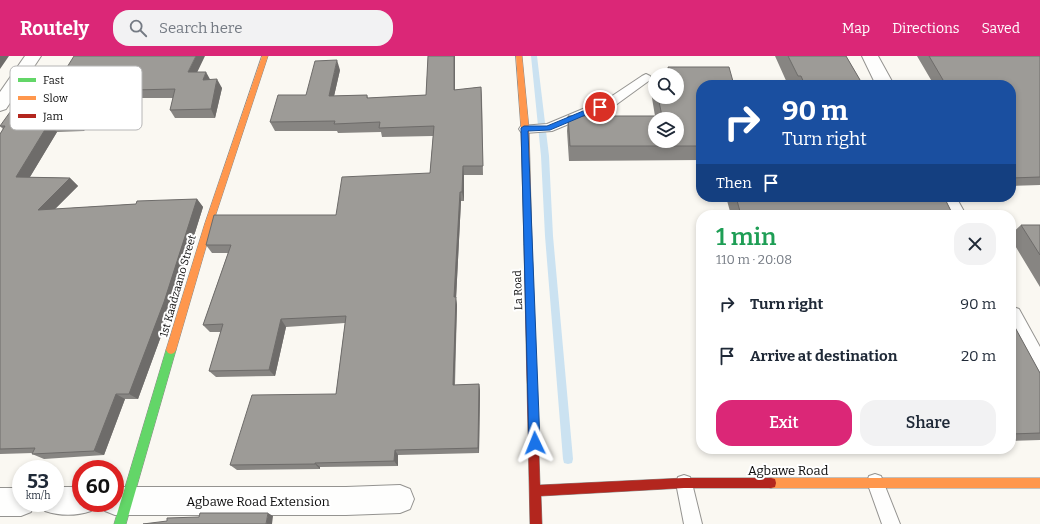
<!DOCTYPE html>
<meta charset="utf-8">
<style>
:root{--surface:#fff;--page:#f2f2f3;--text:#1f2937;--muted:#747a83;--accent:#db2777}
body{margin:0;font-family:Bitter,serif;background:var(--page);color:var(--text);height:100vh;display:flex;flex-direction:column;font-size:15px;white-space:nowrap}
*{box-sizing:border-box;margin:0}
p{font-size:13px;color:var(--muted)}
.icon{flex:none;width:22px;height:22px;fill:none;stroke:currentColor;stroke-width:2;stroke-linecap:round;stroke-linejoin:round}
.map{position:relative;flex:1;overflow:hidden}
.side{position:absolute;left:696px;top:154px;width:320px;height:244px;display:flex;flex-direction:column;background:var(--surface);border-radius:16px;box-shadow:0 2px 6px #0003}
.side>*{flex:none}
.guide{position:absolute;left:696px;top:24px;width:320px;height:122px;border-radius:16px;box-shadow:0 2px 6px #0003;background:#1a4fa0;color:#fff;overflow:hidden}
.fabs{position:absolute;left:648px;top:12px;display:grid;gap:8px}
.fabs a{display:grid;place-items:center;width:36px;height:36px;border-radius:50%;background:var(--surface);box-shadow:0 2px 6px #0003;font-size:20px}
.speed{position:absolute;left:12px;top:404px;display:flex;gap:8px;font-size:20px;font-weight:700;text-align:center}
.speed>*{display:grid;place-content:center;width:52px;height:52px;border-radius:50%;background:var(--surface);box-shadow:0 2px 6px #0003;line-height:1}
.speed small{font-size:10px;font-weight:400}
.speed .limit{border:6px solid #d22;background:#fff;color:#111}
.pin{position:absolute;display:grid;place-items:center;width:34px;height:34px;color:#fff;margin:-17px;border:2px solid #fff;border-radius:50%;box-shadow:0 1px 4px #0007}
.me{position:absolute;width:44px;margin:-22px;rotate:358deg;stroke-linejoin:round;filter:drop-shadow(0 0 3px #0008)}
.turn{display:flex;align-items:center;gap:14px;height:84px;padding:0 20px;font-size:18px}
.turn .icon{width:52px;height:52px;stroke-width:2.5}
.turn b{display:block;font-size:28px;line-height:34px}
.then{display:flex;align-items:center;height:38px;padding:0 20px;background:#0003;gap:8px;font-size:15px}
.round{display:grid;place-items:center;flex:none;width:42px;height:42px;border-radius:16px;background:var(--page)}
.summary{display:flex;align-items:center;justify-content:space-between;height:68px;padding:0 20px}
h1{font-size:24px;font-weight:600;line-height:30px;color:#1e9e55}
.action{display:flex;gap:8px;margin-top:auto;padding:8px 20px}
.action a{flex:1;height:46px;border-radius:16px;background:var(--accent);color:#fff;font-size:16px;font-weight:600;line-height:46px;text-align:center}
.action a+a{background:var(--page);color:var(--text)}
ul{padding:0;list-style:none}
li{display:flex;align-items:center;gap:12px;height:52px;padding:0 20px}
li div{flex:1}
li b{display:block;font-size:15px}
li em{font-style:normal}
header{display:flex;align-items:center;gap:24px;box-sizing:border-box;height:56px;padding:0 20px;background:var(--accent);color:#fff}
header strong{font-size:19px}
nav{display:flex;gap:22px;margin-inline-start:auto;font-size:14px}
.search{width:280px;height:36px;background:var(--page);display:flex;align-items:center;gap:10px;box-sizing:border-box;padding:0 14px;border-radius:16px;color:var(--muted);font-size:15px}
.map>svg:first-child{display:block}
</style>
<header>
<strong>Routely</strong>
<div class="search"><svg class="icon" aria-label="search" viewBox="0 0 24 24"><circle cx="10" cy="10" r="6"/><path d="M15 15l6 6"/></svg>Search here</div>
<nav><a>Map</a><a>Directions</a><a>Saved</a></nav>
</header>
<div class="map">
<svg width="1040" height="468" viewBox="0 0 1040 468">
<rect width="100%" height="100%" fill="#faf8f2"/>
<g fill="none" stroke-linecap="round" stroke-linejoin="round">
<path fill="#cbe2f1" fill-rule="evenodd" d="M 531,0 L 537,0 L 549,100 L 553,180 L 573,403 L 572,407 L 568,408 L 564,407 L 563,403 L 545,180 L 541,100 Z"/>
<defs>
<path id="lane" d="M 646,18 L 650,20 L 651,22 L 650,24 L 617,48 L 552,75 L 525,77 L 521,76 L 519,73 L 521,70 L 547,68 L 609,42 L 642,20 Z
M 875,418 L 881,420 L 900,468 L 882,468 L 867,426 L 869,420 Z
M 684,419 L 690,421 L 692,427 L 702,468 L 684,468 L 676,427 L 678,421 Z"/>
<path id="street" d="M 25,0 L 41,0 L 6,53 L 0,55 L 0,36 Z
M 862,0 L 878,0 L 894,29 L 876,29 Z
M 936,141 L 956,141 L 966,159 L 946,159 Z
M 1011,250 L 1019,253 L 1040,291 L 1040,325 L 1032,322 L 1011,282 Z
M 400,429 L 410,433 L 414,443 L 410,453 L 400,457 L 346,459 L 115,459 L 105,455 L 102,447 L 115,447 L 115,431 L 346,431 Z
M 55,431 L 81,431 L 81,447 L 94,447 L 91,455 C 76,460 60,460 45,455 L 42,447 L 55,447 Z
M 0,432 L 21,432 L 21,447 L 34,447 L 31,456 L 21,460 L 0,460 Z"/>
<path id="fast" d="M 171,290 L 174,291 L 176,294 L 126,468 L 114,468 L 166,294 L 168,291 Z"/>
<path id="slow" d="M 262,0 L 268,0 L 213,167 L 176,294 L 174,297 L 171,298 L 168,297 L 166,294 L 205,167 Z
M 516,0 L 522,0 L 529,73 L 532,189 L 528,192 L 524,189 L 521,73 Z
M 771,422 L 1040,422 L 1040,432 L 771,432 L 767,431 L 766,427 L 767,423 Z"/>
<path id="jam" d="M 528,186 L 532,189 L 540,429 L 684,422 L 771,422 L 775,423 L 776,427 L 775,431 L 771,432 L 684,432 L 541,440 L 542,468 L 530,468 L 524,189 Z"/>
</defs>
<use href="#lane" stroke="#949390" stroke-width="2"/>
<use href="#street" stroke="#949390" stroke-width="2"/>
<use href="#fast" stroke="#8a8987" stroke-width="1"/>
<use href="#slow" stroke="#8a8987" stroke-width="1"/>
<use href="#jam" stroke="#8a8987" stroke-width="1"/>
<use href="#lane" fill="#fefefd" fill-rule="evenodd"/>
<use href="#street" fill="#fefefd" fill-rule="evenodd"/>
<use href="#fast" fill="#63d668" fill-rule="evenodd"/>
<use href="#slow" fill="#ff974d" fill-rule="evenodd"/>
<use href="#jam" fill="#b3261e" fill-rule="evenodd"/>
</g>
<path fill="#878582" d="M 428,0 L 455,0 L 455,34 L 481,31 L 483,119 L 464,119 L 464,145 L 461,145 L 456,243 L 457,249 L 455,329 L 479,328 L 480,335 L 479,397 L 398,399 L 398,410 L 320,411 L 320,413 L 237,414 L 230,409 L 336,338 L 345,267 L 286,271 L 275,320 L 216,321 L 209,315 L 221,276 L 210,276 L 203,269 L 228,197 L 212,197 L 206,189 L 336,159 L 430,117 L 433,80 L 382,81 L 381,76 L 338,77 L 337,75 L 275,75 L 270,66 L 340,14 L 334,40 L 367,39 L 368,42 L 426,39 Z
M 775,0 L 846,0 L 863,29 L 788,29 Z
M 917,0 L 1040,0 L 1040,129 L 1011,130 L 1011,29 L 934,29 Z
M 668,11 L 701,29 L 701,104 L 569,105 L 567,75 L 568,60 L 655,60 L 651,36 L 654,21 L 655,21 L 655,41 L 677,41 L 677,19 L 666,19 Z
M 197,16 L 210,24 L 222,32 L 215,62 L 175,62 L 170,54 L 173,42 L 139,42 L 125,69 L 87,69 L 84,75 L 57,76 L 30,121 L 70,122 L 78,130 L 55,153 L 136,148 L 197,143 L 203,151 L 171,253 L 138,343 L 125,343 L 104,399 L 44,403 L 32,398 L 33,397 L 0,398 L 0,78 L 3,73 L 0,70 L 46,45 Z
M 726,141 L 944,141 L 953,159 L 731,159 Z
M 1021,169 L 1040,169 L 1040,231 L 1011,183 L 1011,178 Z
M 1011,264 L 1040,317 L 1040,384 L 1011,385 Z"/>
<path fill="#6e6c6a" d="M 0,0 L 9,0 L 0,13 Z
M 196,0 L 205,0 L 193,25 L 188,16 Z
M 454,0 L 455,0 L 455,44 L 454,34 Z
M 337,4 L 340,14 L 332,49 L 329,40 Z
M 206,16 L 211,25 L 203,24 Z
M 217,23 L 222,32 L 215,62 L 211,53 Z
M 481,31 L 482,41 L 483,119 L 483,110 Z
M 133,34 L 139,42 L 125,69 L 119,60 Z
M 80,61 L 87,69 L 84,75 L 77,67 Z
M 49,67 L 57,76 L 25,129 L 16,121 Z
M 463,110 L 464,119 L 464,145 L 462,136 Z
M 70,122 L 78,130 L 46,162 L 38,154 Z
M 460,136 L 461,145 L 456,243 L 457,249 L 454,335 L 453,329 L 454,241 Z
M 197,143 L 203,151 L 171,253 L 138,343 L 129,338 Z
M 281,263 L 286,271 L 275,320 L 269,314 Z
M 479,328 L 480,335 L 479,397 L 478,392 Z
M 116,338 L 125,343 L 104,399 L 94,395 Z
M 395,394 L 398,399 L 398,410 L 394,405 Z
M 315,407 L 320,411 L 320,413 L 315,408 Z
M 268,457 L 273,460 L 272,468 L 266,468 Z"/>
<path fill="#9d9b97" stroke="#6e6c6a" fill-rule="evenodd" d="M 74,0 L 196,0 L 188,16 L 206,16 L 203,24 L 217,23 L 211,53 L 170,54 L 175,33 L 133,34 L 119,60 L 80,61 L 77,67 L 49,67 L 16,121 L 70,122 L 38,154 L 136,148 L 137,145 L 197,143 L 164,246 L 129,338 L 116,338 L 94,395 L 32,398 L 35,392 L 0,393 L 0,78 L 5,70 L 0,70 L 18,45 L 46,45 Z
M 428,0 L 454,0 L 454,34 L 481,31 L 483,110 L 463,110 L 462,136 L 460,136 L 454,241 L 456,241 L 453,329 L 479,328 L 478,392 L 395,394 L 394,405 L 315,407 L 315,408 L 230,409 L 252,339 L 336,338 L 346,260 L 281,263 L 269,314 L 209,315 L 223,268 L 203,269 L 231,189 L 206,189 L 214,159 L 336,159 L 342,121 L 430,117 L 434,70 L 379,72 L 380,66 L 334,68 L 335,65 L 270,66 L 278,39 L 306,39 L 315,5 L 337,4 L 329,40 L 367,39 L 367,42 L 426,39 Z
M 788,0 L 846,0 L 863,29 L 805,29 L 801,20 L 798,20 Z
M 929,0 L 1040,0 L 1040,121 L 1011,122 L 1011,29 L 946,29 Z
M 668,11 L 729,11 L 734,29 L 701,29 L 701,90 L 570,90 L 568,60 L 662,60 L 658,41 L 677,41 L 677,19 L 670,19 ZM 655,63 L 677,63 L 677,85 L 655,85 Z
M 736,141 L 944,141 L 953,159 L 741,159 Z
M 1021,169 L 1040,169 L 1040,199 Z
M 1011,264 L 1040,317 L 1040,377 L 1011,378 Z
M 200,457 L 268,457 L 266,468 L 143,468 L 167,465 L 167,462 L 199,461 Z"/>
<path fill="#1a73e8" stroke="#114b97" d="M 600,48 L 602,49 L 602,52 L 550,74 L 528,75 L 540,387 L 538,391 L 535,392 L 531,391 L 529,387 L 521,72 L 524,70 L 547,70 Z"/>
<g text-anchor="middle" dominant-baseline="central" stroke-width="4" stroke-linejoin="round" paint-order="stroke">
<g font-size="11" fill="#0d0d0d" stroke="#fff">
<text transform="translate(178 230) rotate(-74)">1st Kaadzaano Street</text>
<text transform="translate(518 234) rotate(-92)">La Road</text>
</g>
<g font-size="13" fill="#0d0d0d" stroke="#fff">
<text x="788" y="414">Agbawe Road</text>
<text x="258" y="445">Agbawe Road Extension</text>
</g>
</g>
<rect x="10" y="10" width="132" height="64" rx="6" fill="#fff" stroke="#b6b6b6" stroke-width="1"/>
<rect x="18" y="22" width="18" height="4" fill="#63d668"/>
<rect x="18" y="40" width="18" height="4" fill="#ff974d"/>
<rect x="18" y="58" width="18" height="4" fill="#b3261e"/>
<g font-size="11" fill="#0d0d0d">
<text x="43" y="28">Fast</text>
<text x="43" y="46">Slow</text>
<text x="43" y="64">Jam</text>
</g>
</svg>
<div class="fabs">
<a><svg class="icon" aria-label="search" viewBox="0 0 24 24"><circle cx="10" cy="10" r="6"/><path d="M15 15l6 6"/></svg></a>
<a><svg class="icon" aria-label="layers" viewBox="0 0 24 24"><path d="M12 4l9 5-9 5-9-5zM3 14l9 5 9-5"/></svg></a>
</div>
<div class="speed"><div>53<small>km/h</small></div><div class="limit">60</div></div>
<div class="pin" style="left:600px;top:51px;background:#d93025"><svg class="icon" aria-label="arrive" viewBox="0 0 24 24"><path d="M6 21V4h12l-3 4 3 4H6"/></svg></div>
<svg class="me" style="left:535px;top:387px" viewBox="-20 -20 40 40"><path d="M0-17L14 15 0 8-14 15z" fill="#1a73e8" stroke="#fff" stroke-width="4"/></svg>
<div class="guide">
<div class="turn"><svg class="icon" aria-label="right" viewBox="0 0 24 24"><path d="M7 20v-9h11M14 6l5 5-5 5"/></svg><div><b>90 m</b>Turn right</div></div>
<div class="then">Then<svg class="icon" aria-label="arrive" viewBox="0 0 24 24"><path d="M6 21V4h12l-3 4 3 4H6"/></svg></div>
</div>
<section class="side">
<div class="summary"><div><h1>1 min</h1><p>110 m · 20:08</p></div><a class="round"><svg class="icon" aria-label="close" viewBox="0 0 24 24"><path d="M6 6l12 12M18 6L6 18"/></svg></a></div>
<ul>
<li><svg class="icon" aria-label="right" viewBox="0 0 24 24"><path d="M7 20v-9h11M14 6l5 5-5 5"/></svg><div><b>Turn right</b></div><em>90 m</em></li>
<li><svg class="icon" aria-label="arrive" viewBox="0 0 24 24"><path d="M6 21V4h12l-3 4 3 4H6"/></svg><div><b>Arrive at destination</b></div><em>20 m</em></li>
</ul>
<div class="action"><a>Exit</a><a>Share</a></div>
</section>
</div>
